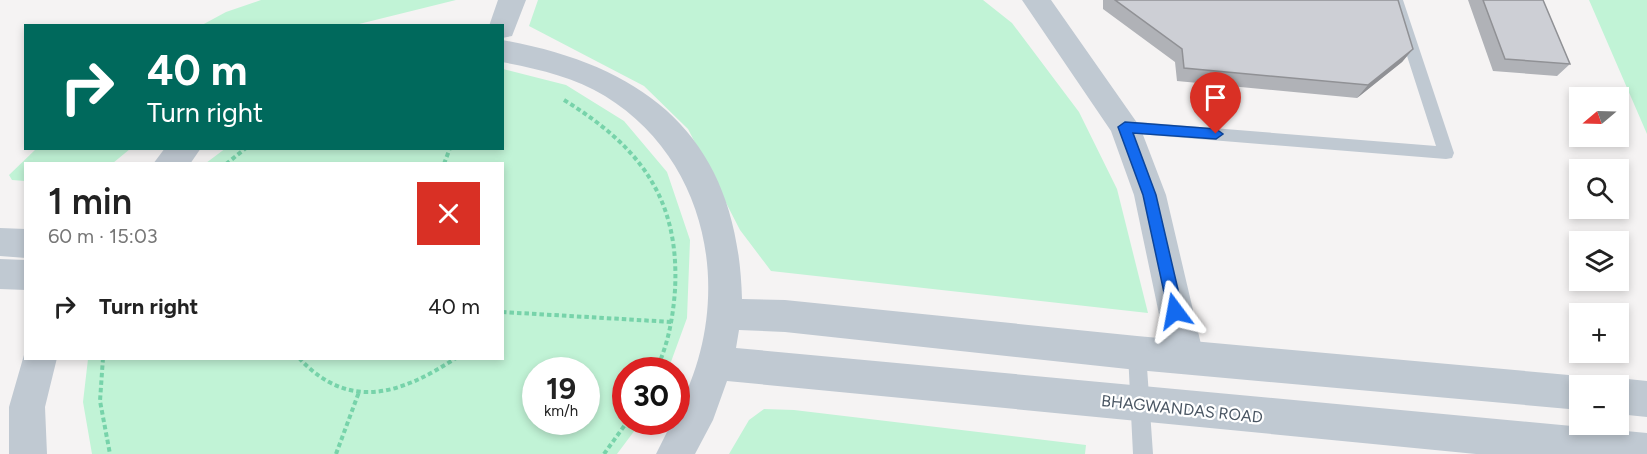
<!DOCTYPE html>
<meta charset="utf-8">
<style>
:root{--surface:#fff;--page:#f6f6f6;--text:#222;--muted:#767676}
body{margin:0;font-family:Figtree,sans-serif;background:var(--page);color:var(--text);height:100vh;display:flex;flex-direction:column;font-size:22px;white-space:nowrap}
*{box-sizing:border-box;margin:0}
p{font-size:20px;color:var(--muted)}
.icon{flex:none;width:33px;height:33px;fill:none;stroke:currentColor;stroke-width:2;stroke-linecap:round;stroke-linejoin:round}
.map{position:relative;flex:1;overflow:hidden}
.sheet{position:absolute;left:24px;top:162px;width:480px;height:198px;display:flex;flex-direction:column;background:var(--surface);border-radius:0px;box-shadow:0 3px 9px #0003}
.sheet>*{flex:none}
.top-card{position:absolute;left:24px;top:24px;width:480px;height:126px;border-radius:0px;box-shadow:0 3px 9px #0003;background:#00695c;color:#fff;overflow:hidden}
.needle{width:39px;rotate:251deg}
.fabs{position:absolute;left:1569px;top:87px;display:grid;gap:12px}
.fabs a{display:grid;place-items:center;width:60px;height:60px;border-radius:0px;background:var(--surface);box-shadow:0 3px 9px #0003;font-size:30px}
.speed{position:absolute;left:522px;top:357px;display:flex;gap:12px;font-size:30px;font-weight:700;text-align:center}
.speed>*{display:grid;place-content:center;width:78px;height:78px;border-radius:50%;background:var(--surface);box-shadow:0 3px 9px #0003;line-height:1}
.speed small{font-size:15px;font-weight:400}
.speed .limit{border:9px solid #d22;background:#fff;color:#111}
.pin{position:absolute;display:grid;place-items:center;width:51px;height:51px;color:#fff;margin:-62px -26px;border-radius:50% 50% 50% 0;rotate:-45deg;box-shadow:0 0 6px #0007}
.pin .icon{rotate:45deg}
.me{position:absolute;width:66px;margin:-33px;rotate:347deg;stroke-linejoin:round;filter:drop-shadow(0 0 4px #0008)}
.turn{display:flex;align-items:center;gap:21px;height:126px;padding:0 24px;font-size:27px}
.turn .icon{width:78px;height:78px;stroke-width:2.5}
.turn b{display:block;font-size:42px;line-height:51px}
.round{display:grid;place-items:center;flex:none;width:63px;height:63px;border-radius:0px;background:var(--page)}
.overview{display:flex;align-items:center;justify-content:space-between;height:102px;padding:0 24px}
h1{font-size:36px;font-weight:600;line-height:45px}
ul{padding:0;list-style:none}
li{display:flex;align-items:center;gap:18px;height:84px;padding:0 24px}
li div{flex:1}
li b{display:block;font-size:22px}
li em{font-style:normal}
.map>svg:first-child{display:block}
</style>
<div class="map">
<svg width="1647" height="454" viewBox="0 0 1647 454">
<rect width="100%" height="100%" fill="#f5f3f3"/>
<path fill="#c1f3d6" fill-rule="evenodd" d="M 261,0 L 456,0 L 355,25 L 202,25 L 226,12 Z
M 538,0 L 983,0 L 1012,23 L 1079,112 L 1117,189 L 1148,313 L 771,271 L 740,230 L 688,129 L 644,86 L 529,26 Z
M 1589,0 L 1647,0 L 1647,134 Z
M 503,69 L 566,85 L 624,121 L 667,172 L 690,240 L 687,318 L 668,370 L 626,370 L 626,422 L 641,422 L 617,454 L 92,454 L 83,402 L 88,359 L 502,358 L 502,164 L 206,163 L 226,148 L 502,148 ZM 586,370 L 586,422 L 536,422 L 536,370 Z
M 36,149 L 36,148 L 130,149 L 113,163 L 26,164 L 25,181 L 12,180 L 9,175 Z
M 764,409 L 794,410 L 1086,445 L 1085,454 L 729,454 L 749,420 Z"/>
<g fill="none" stroke-linecap="round" stroke-linejoin="round">
<path stroke="#77d3aa" stroke-width="4" stroke-dasharray="4.5 3" stroke-linecap="butt" d="M 564,100 C 639,146 680,198 675,290 C 673,318 668,345 656,370
M 226,164 L 246,148
M 444,164 L 450,148
M 502,312 L 672,322
M 103,358 L 100,401 L 110,454
M 299,358 C 349,412 401,394 456,358
M 336,454 L 359,392
M 604,454 L 627,422"/>
<path fill="#c0c9d2" fill-rule="evenodd" d="M 1389,0 L 1403,0 L 1454,153 L 1452,158 L 1446,159 L 1125,133 L 1117,127 L 1125,121 L 1436,146 Z
M 1137,345 L 1143,347 L 1146,353 L 1153,454 L 1133,454 L 1128,353 L 1131,347 Z"/>
<path fill="#c0c9d2" fill-rule="evenodd" d="M 1022,0 L 1051,0 L 1140,127 L 1166,195 L 1204,357 L 1199,369 L 1186,374 L 1173,369 L 1168,357 L 1134,195 L 1111,131 Z"/>
<path fill="#c0c9d2" fill-rule="evenodd" d="M 498,0 L 526,0 L 512,36 L 502,38 L 502,26 L 489,26 Z
M 502,40 C 652,67 738,141 742,299 L 785,300 L 1137,336 L 1580,376 L 1593,381 L 1595,386 L 1580,386 L 1580,410 L 1137,370 L 785,332 L 739,330 L 736,348 L 1647,433 L 1647,454 L 1476,454 L 727,381 L 713,420 L 695,454 L 656,454 L 672,422 L 676,422 L 676,413 C 735,306 714,163 605,96 C 574,77 538,69 502,62 Z
M 165,148 L 201,148 L 190,164 L 153,164 Z
M 0,228 L 26,229 L 26,258 L 0,256 Z
M 0,259 L 26,260 L 26,290 L 0,289 Z
M 26,348 L 26,358 L 57,358 L 45,407 L 47,454 L 9,454 L 9,407 Z
M 1618,378 L 1647,381 L 1647,417 L 1618,414 L 1618,386 L 1604,386 Z"/>
</g>
<path fill="#b0b2b7" d="M 1103,0 L 1398,0 L 1413,49 L 1402,62 L 1357,98 L 1177,81 L 1175,62 L 1103,9 Z
M 1468,0 L 1543,0 L 1570,64 L 1557,76 L 1493,71 Z"/>
<path fill="#909195" d="M 1413,49 L 1402,62 L 1357,98 L 1368,85 Z"/>
<path fill="#cdcfd5" stroke="#909195" stroke-width="1.5" d="M 1115,0 L 1398,0 L 1413,49 L 1368,85 L 1184,68 L 1182,49 Z
M 1483,0 L 1543,0 L 1570,64 L 1505,59 Z"/>
<path fill="#136aef" stroke="#0c459b" stroke-width="1.5" d="M 1125,122 L 1216,129 L 1223,134 L 1216,139 L 1133,133 L 1156,195 L 1183,311 L 1175,317 L 1168,311 L 1143,195 L 1118,127 Z"/>
<g text-anchor="middle" dominant-baseline="central" stroke-width="4.5" stroke-linejoin="round" paint-order="stroke">
<g font-size="16" fill="#495562" stroke="#fff">
<text transform="translate(1182 409) rotate(6)">BHAGWANDAS ROAD</text>
</g>
</g>
</svg>
<div class="fabs">
<a><svg class="needle" viewBox="-14 -14 28 28"><path d="M0-13l5 13h-10z" fill="#e53935"/><path d="M0 13l5-13h-10z" fill="#767676"/></svg></a>
<a><svg class="icon" aria-label="search" viewBox="0 0 24 24"><circle cx="10" cy="10" r="6"/><path d="M15 15l6 6"/></svg></a>
<a><svg class="icon" aria-label="layers" viewBox="0 0 24 24"><path d="M12 4l9 5-9 5-9-5zM3 14l9 5 9-5"/></svg></a>
<a>+</a>
<a>−</a>
</div>
<div class="speed"><div>19<small>km/h</small></div><div class="limit">30</div></div>
<div class="pin" style="left:1216px;top:134px;background:#d93025"><svg class="icon" aria-label="arrive" viewBox="0 0 24 24"><path d="M6 21V4h12l-3 4 3 4H6"/></svg></div>
<svg class="me" style="left:1175px;top:311px" viewBox="-20 -20 40 40"><path d="M0-17L14 15 0 8-14 15z" fill="#136aef" stroke="#fff" stroke-width="4"/></svg>
<div class="top-card">
<div class="turn"><svg class="icon" aria-label="right" viewBox="0 0 24 24"><path d="M7 20v-9h11M14 6l5 5-5 5"/></svg><div><b>40 m</b>Turn right</div></div>
</div>
<section class="sheet">
<div class="overview"><div><h1>1 min</h1><p>60 m · 15:03</p></div><a class="round" style="background:#d93025;color:#fff"><svg class="icon" aria-label="close" viewBox="0 0 24 24"><path d="M6 6l12 12M18 6L6 18"/></svg></a></div>
<ul>
<li><svg class="icon" aria-label="right" viewBox="0 0 24 24"><path d="M7 20v-9h11M14 6l5 5-5 5"/></svg><div><b>Turn right</b></div><em>40 m</em></li>
</ul>
</section>
</div>
